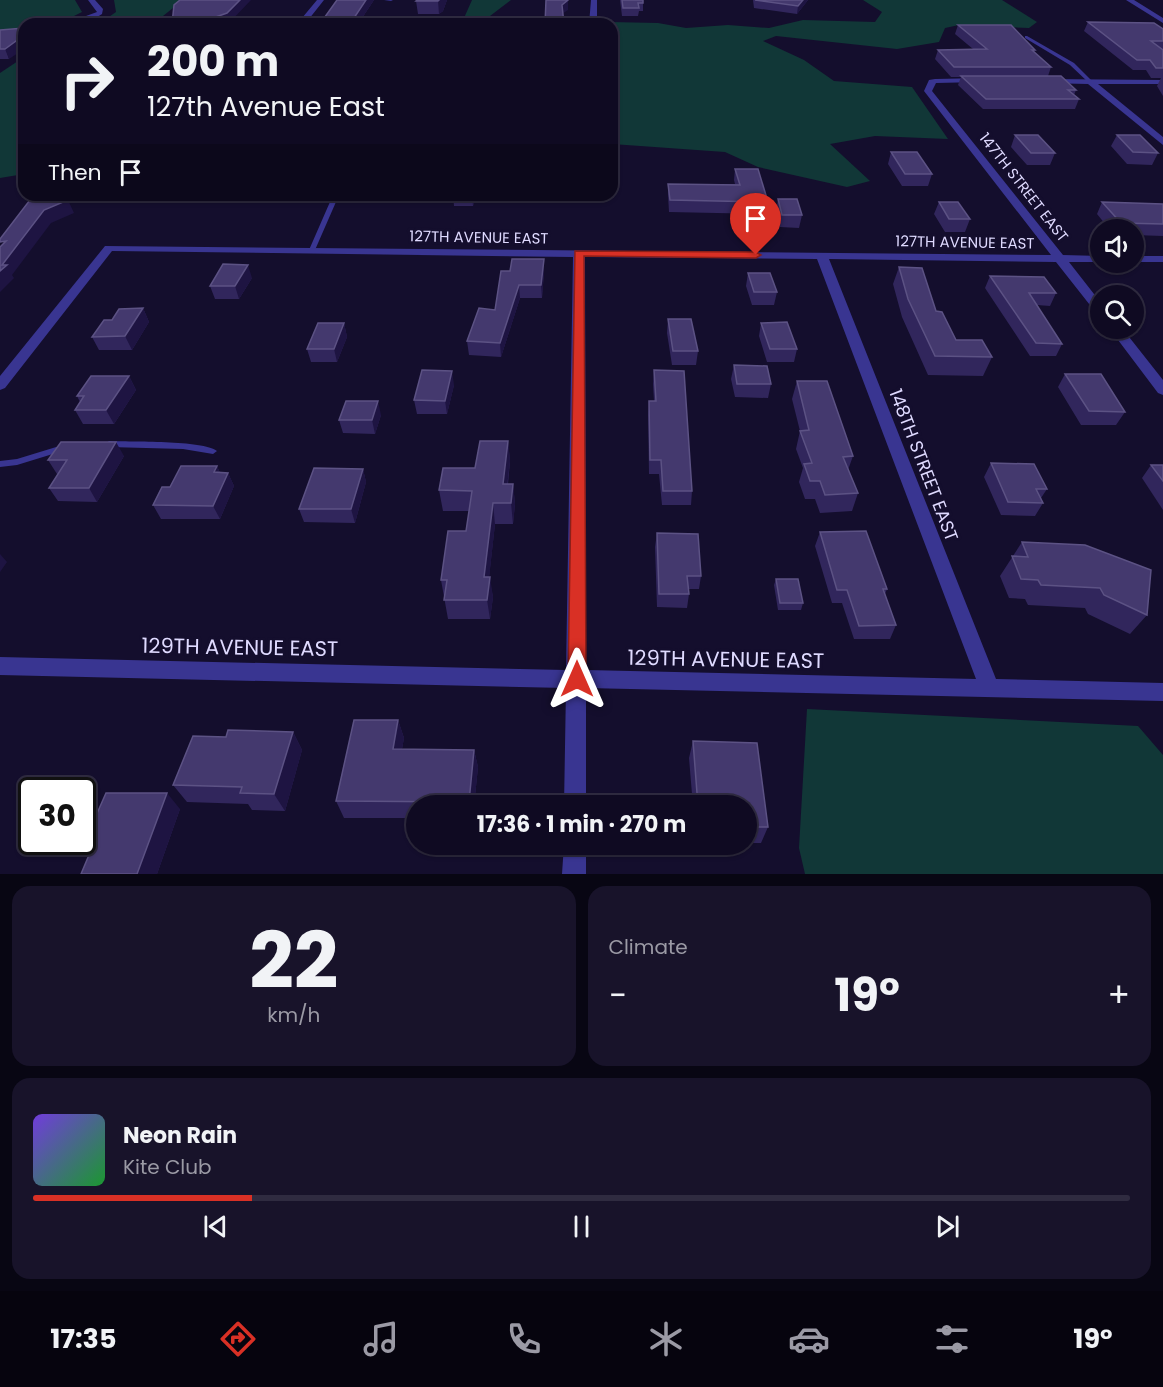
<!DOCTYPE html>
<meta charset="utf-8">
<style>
body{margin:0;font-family:Poppins,sans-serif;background:#18132a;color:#f1f3f6;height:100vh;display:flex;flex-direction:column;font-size:22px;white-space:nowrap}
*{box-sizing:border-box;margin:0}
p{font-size:20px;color:#9b9aa5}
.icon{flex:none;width:33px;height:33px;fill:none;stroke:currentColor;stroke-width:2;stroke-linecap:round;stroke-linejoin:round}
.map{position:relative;height:874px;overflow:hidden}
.side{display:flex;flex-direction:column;gap:12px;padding:12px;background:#080613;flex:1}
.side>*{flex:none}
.top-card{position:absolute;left:18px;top:18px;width:600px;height:183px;border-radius:18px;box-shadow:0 2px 4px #0004,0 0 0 2px #2f2b40;background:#0f0a22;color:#f1f3f6;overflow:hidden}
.tools{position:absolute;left:1090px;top:219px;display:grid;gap:12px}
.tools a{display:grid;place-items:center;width:54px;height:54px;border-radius:50%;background:#0f0a22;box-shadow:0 2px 4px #0004,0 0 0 2px #2f2b40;font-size:30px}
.speed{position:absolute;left:18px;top:777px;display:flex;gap:12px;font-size:30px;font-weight:700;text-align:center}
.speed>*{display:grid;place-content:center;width:78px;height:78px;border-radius:50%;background:#0f0a22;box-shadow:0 2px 4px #0004,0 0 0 2px #2f2b40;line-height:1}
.speed .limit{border:3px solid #111;border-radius:9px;background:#fff;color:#111}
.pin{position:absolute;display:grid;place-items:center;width:51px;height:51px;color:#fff;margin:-62px -26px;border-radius:50% 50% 50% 0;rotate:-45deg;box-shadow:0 0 6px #0007}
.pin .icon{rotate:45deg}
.me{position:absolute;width:66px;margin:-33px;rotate:0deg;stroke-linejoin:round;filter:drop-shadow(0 0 4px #0008)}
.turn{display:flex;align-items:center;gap:21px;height:126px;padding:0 30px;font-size:27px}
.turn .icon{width:78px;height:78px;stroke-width:2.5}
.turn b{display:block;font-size:42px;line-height:51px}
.then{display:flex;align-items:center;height:57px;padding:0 30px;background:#0003;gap:12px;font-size:22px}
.big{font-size:45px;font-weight:700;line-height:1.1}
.side .widget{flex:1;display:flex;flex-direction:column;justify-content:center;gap:9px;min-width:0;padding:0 21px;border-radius:18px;background:#18132a}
.side .dial{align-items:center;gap:0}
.dial b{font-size:78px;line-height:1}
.song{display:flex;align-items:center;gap:18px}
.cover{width:72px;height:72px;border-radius:9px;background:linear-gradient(135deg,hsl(260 70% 55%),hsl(130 70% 35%))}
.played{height:6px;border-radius:3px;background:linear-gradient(90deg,#d93025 20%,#2f2b40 20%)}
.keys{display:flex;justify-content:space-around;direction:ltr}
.heat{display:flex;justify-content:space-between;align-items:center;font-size:33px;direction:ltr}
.side .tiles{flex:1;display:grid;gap:12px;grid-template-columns:1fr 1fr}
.widget:last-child{grid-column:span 2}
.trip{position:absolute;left:406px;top:795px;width:351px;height:60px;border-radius:30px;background:#0f0a22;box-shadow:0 2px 4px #0004,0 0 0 2px #2f2b40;font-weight:700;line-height:60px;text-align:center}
.dock{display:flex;height:96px;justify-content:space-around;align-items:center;background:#06040e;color:#9b9aa5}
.dock .icon{width:42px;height:42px}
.dock .current{color:#d93025}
.dock b{font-size:27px;color:#f1f3f6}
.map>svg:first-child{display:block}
.green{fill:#113737}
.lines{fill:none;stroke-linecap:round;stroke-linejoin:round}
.lane{fill:#393591;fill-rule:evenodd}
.street{fill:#393591;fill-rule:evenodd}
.wall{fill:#31265c}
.shaded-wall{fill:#1e1442}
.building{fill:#44396e;stroke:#5c5284;stroke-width:1.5}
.route{fill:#d93025;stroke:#8d1f18;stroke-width:1.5}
.labels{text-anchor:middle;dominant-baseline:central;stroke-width:6;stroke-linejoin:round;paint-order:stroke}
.far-street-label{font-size:15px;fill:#dfdaff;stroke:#140e2d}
.street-label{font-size:18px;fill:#dfdaff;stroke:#140e2d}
.near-street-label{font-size:21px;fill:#dfdaff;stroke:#140e2d}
</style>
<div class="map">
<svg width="1163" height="874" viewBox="0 0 1163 874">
<rect width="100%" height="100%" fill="#140e2d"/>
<path class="green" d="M0,0H75L82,12L62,22L24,24V28L0,31Z
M114,0H183L153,24H89L103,21L116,12Z
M472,0H511L490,16C512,29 540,15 564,24H396L410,18H464Z
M863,0H1002L1037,22L1029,28L959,25L945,28L939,42L897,49L776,36L763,41L804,60L834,81L912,87L948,139L875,136L830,144L870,181L847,187L758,167L725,152L612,144V24L609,22L658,23L686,28L728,25L769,28L803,20L875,22L882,12Z
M24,57V174L0,178V73Z
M807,709L1138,726L1163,755V874H805L799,848Z"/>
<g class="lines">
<path class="lane" d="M384,0H393L391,1Z
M1025,36H1027L1074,63L1092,81L1088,82L1070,65L1025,38Z
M333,195H339L315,250L314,251H310L309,250Z
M109,441C130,442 203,440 217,451L213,454L183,449L109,447L105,444Z
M66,444L69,445L70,447L69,449L17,465L0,467V461L17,459Z"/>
<path class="street" d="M88,0H95L103,9L102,14L94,19L64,24L97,12Z
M317,0H324L305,24H297Z
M591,0H597V24H589Z
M1126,0H1134L1163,18V23Z
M983,78V82H980L936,83L932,91L1063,255L1101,256V262H1069L1101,303V315L1097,314L1056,262L829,259L996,679L1163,683V701L586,688V806H564L566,688L0,675V657L566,670L573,257L112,251L5,388L0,390V376L105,246L1051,255L924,91L929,80L935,79ZM585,257L817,259L976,679L586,670Z
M1046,79L1163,80V84H1098L1163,137V145L1088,84L1043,83V79Z
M1134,256H1163V262H1134Z
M1109,328H1122L1163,380V395L1158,393Z
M564,844H586V874H562Z"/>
</g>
<path class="wall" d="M337,0H374L358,24H323L322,21Z
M447,0L443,11L439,14H418L416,1Z
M620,0H643V11H639L638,16H622Z
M753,0H808L797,14L754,8Z
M1088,22L1163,29V96L1157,86L1161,78H1151L1146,70H1133L1084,31Z
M958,25L1035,50L1034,52L1051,67L1048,76L1076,90L1074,95L1079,99L1075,109H983L958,85L961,77H951L935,59L938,50L973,49L955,34Z
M0,30L9,59H0Z
M1015,135L1055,153L1050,165H1027L1011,147Z
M1117,135L1158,153L1152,165L1127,164L1111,146Z
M891,152L932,174L928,186H902L888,164Z
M735,169L768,202L766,214L669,212L668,195V184H735L734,180Z
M453,195H476L473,206H454Z
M778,199L802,215L799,228L780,227L776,211Z
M939,202L970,219L965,232H945L934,214Z
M1102,202L1163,204V236L1134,235V230H1110L1097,214Z
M899,267L936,311L956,340L992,357L983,376L928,375L902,317L893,284Z
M501,271L544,272L542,298H520L501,357L469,355L467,341L495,310Z
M748,273L777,292L774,305H752L746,286Z
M990,276L1056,293L1050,306L1037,305L1062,344L1056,356H1030L985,288Z
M252,278L239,299H215L210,286Z
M143,308L149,322L132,350H99L92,337L112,320Z
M668,319L698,351L696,365H672L667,333Z
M344,323L347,337L337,362H311L307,349Z
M761,323L797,349L794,362H767L759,336Z
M734,365L771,384L768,398L735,397L731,379Z
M654,370L692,491L691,505H662L659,474H649L648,415L649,401H654L653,384Z
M1065,374L1125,412L1116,425H1081L1058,387Z
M129,376L136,390L114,424H83L75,410L80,402L77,396Z
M797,381L853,456L848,470L858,493L852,511L820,513L815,499H805L799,482L803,468L796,449L800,431L792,399Z
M454,385L447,414H417L414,400Z
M381,415L375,434L343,433L339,420Z
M508,441L510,461L508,484H513L515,504L513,524H495L489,577L493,597L490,619H448L441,580L466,531L469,511H443L439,490L475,468Z
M124,456L97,502L58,501L49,488L58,474H57L48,460Z
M991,463L1047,489L1041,498L1043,503L1035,516L1001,515L984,477Z
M1151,465H1163V510L1142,478Z
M217,466L220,473H228L234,486L220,519H161L153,505L170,487Z
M363,469L366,482L355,523L304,522L299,509Z
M820,532L887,589L885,594L896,625L890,639H854L842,603H832L815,546Z
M657,533L701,576L699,589H689V594L687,608L657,607L655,547Z
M1022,542L1147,615L1130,634L1088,614L1085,608L1028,605L1025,599L1009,598L1000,576Z
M776,579L803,603L801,610H778L774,585Z
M398,720L404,738L402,749L474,750L478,767L474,806H417V818H344L336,801Z
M293,732L302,750L285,811L252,810L248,804L187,802L173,785L226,737Z
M693,741L768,827L761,843H747V806H693L689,758Z
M180,809L157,874H81L92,849L84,843Z"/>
<path class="shaded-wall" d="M240,0H251L230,22L224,24H196Z
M366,0H374L358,24H353L352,21Z
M439,0H447L443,11L439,14L438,1Z
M568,0V10L562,14V5Z
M803,0H808L797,14L798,6Z
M24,35V49L9,59L5,49Z
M472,195H476L473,206Z
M68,200L74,213L51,223L12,275L14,278L0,292V271L2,265L44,210Z
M544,259V272L542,298L541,285Z
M248,265L252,278L239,299L235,286Z
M519,285L520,298L501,357L500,343Z
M143,308L149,322L132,350L125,336Z
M344,323L347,337L337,362L334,349Z
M452,371L454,385L447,414L445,401Z
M129,376L136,390L114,424L106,410Z
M378,401L381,415L375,434L372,420Z
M508,441L510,461L505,504L503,484Z
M116,442L124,456L97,502L89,488Z
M217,466L223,480L214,472Z
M363,469L366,482L355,523L351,509Z
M228,473L234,486L220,519L213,506Z
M513,484L515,504L513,524L511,503Z
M493,503L495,524L487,597L484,577Z
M0,554L7,562L0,572Z
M490,577L493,597L490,619L487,600Z
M398,720L404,738L399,766L393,749Z
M293,732L302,750L285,811L274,794Z
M474,750L478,767L474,806H470L469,802Z
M167,793L180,809L157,874H137Z"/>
<path class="building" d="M180,0H240L227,13L196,24H172L174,5Z
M337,0H366L352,21H322Z
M417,0H439L438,1H416Z
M546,0H568L562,5L564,24H545Z
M622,0H643V3H638L639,8H623Z
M755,0H803L798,6Z
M1088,22L1154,23L1163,29V41H1151L1163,50V68H1156L1150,60H1137Z
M958,25H1011L1035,50H1032L1051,67H954L938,50L987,49Z
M24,28V35L5,49H0V30Z
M961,76H1061L1076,90H1068L1079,99H986Z
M1015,135H1038L1055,153H1031Z
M1117,135H1140L1158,153L1133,152Z
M891,152H917L932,174H905Z
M735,169H758L768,202L670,200L668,184L740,185Z
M35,195H57L68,200L44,210L2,265H7L0,271V247L6,241L0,242V239L33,196Z
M778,199H797L802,215H782Z
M939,202H958L970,219H949Z
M1102,202L1163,204V224L1121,223Z
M512,259H544L541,285H519L500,343L467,341L479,308L495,310L501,271H510Z
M223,264L248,265L235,286H210Z
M899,267L922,268L936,311L942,312L956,340H982L992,357L935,356L908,299Z
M748,273H770L777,292H754Z
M990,276L1044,277L1056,293H1029L1062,344L1036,343Z
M143,308L125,336L92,337L104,320H112L119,309Z
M668,319H691L698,351H673Z
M787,322L797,349H770L761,323Z
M318,323H344L334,349H307Z
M734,365L767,366L771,384H737Z
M422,370L452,371L445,401L414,400Z
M654,370L684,371L692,491H663L661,460H650L649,401H656Z
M1065,374H1101L1125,412L1089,411Z
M91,376H129L106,410H75L84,396H77Z
M797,381H827L853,456L843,457L858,493L825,495L820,481H810L804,464L812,463L800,431L809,430Z
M346,401H378L372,420H339Z
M480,441H508L503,484H513L511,503H493L484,577H490L487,600H444L447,580H441L448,531H466L472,491L439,490L443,468H475Z
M61,442H116L89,488H49L67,460H48Z
M991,463L1034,464L1047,489H1036L1043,503L1008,502Z
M1151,465H1163V481Z
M181,466H217L214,472L228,473L213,506L153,505L162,487H170Z
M314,468L363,469L351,509H299Z
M866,531L887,589H883L896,625L859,626L847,590H837L820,532Z
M657,533L698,534L701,576H687L689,594H659Z
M1022,542L1085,545L1151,570L1147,615L1104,595L1100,588L1041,585L1038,580L1021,579L1012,556L1028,557Z
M776,579H798L803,603H780Z
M354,720H398L393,749L474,750L469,802L336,801Z
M228,730L293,732L274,794L240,793L242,787L173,785L193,736L226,737Z
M693,741L757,743L768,827H747V806H698Z
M106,793H167L137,874H81L94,843H84Z"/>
<path class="route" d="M575,251L756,252L761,255L756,258L584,256L586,679L583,685L577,687L570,685L568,679Z"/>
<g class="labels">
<g class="far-street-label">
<text transform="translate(1024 187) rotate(52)">147TH STREET EAST</text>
<text transform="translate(479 237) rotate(1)">127TH AVENUE EAST</text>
<text transform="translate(965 242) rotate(1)">127TH AVENUE EAST</text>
</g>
<g class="street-label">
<text transform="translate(924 465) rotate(69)">148TH STREET EAST</text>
</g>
<g class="near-street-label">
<text transform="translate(240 647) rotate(1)">129TH AVENUE EAST</text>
<text transform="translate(726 659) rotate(1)">129TH AVENUE EAST</text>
</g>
</g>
</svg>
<div class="tools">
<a><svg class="icon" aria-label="sound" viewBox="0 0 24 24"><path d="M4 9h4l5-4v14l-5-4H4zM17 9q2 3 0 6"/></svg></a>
<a><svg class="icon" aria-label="search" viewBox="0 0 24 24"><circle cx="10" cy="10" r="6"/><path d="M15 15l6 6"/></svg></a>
</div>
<div class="speed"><div class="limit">30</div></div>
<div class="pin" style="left:756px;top:255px;background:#d93025"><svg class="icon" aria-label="arrive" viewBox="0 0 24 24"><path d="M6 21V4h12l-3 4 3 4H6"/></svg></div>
<svg class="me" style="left:577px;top:679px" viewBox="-20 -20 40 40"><path d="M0-17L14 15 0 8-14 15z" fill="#d93025" stroke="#fff" stroke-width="4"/></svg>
<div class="trip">17:36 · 1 min · 270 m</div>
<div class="top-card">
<div class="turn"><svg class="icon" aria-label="right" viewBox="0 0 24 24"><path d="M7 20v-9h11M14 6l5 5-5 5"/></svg><div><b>200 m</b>127th Avenue East</div></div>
<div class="then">Then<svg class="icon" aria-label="arrive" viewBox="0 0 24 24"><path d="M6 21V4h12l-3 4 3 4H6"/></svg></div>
</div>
</div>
<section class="side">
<div class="tiles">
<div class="widget dial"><b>22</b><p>km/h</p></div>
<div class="widget"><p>Climate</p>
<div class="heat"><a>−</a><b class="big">19°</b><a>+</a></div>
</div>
<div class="widget">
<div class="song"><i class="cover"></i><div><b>Neon Rain</b><p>Kite Club</p></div></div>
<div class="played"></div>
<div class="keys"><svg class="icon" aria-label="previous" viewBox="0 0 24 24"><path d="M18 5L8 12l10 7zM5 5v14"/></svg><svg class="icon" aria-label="pause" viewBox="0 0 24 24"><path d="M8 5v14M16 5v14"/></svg><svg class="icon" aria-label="next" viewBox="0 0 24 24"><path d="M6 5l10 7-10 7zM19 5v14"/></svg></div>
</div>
</div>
</section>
<nav class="dock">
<b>17:35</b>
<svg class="icon current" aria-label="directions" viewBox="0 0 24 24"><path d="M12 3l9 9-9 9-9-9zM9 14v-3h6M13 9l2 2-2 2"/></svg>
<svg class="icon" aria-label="music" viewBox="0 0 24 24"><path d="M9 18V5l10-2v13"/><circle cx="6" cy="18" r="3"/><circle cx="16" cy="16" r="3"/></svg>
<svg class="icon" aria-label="phone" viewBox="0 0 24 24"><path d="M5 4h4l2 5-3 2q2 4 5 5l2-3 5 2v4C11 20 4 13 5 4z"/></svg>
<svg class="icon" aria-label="climate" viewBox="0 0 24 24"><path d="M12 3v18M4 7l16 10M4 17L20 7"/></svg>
<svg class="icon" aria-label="car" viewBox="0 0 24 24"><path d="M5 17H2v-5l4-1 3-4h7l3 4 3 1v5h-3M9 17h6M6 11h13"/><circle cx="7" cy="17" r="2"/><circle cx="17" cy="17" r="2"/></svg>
<svg class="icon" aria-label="filters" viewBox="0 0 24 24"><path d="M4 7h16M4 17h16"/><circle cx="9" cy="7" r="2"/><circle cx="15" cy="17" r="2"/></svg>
<b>19°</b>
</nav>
